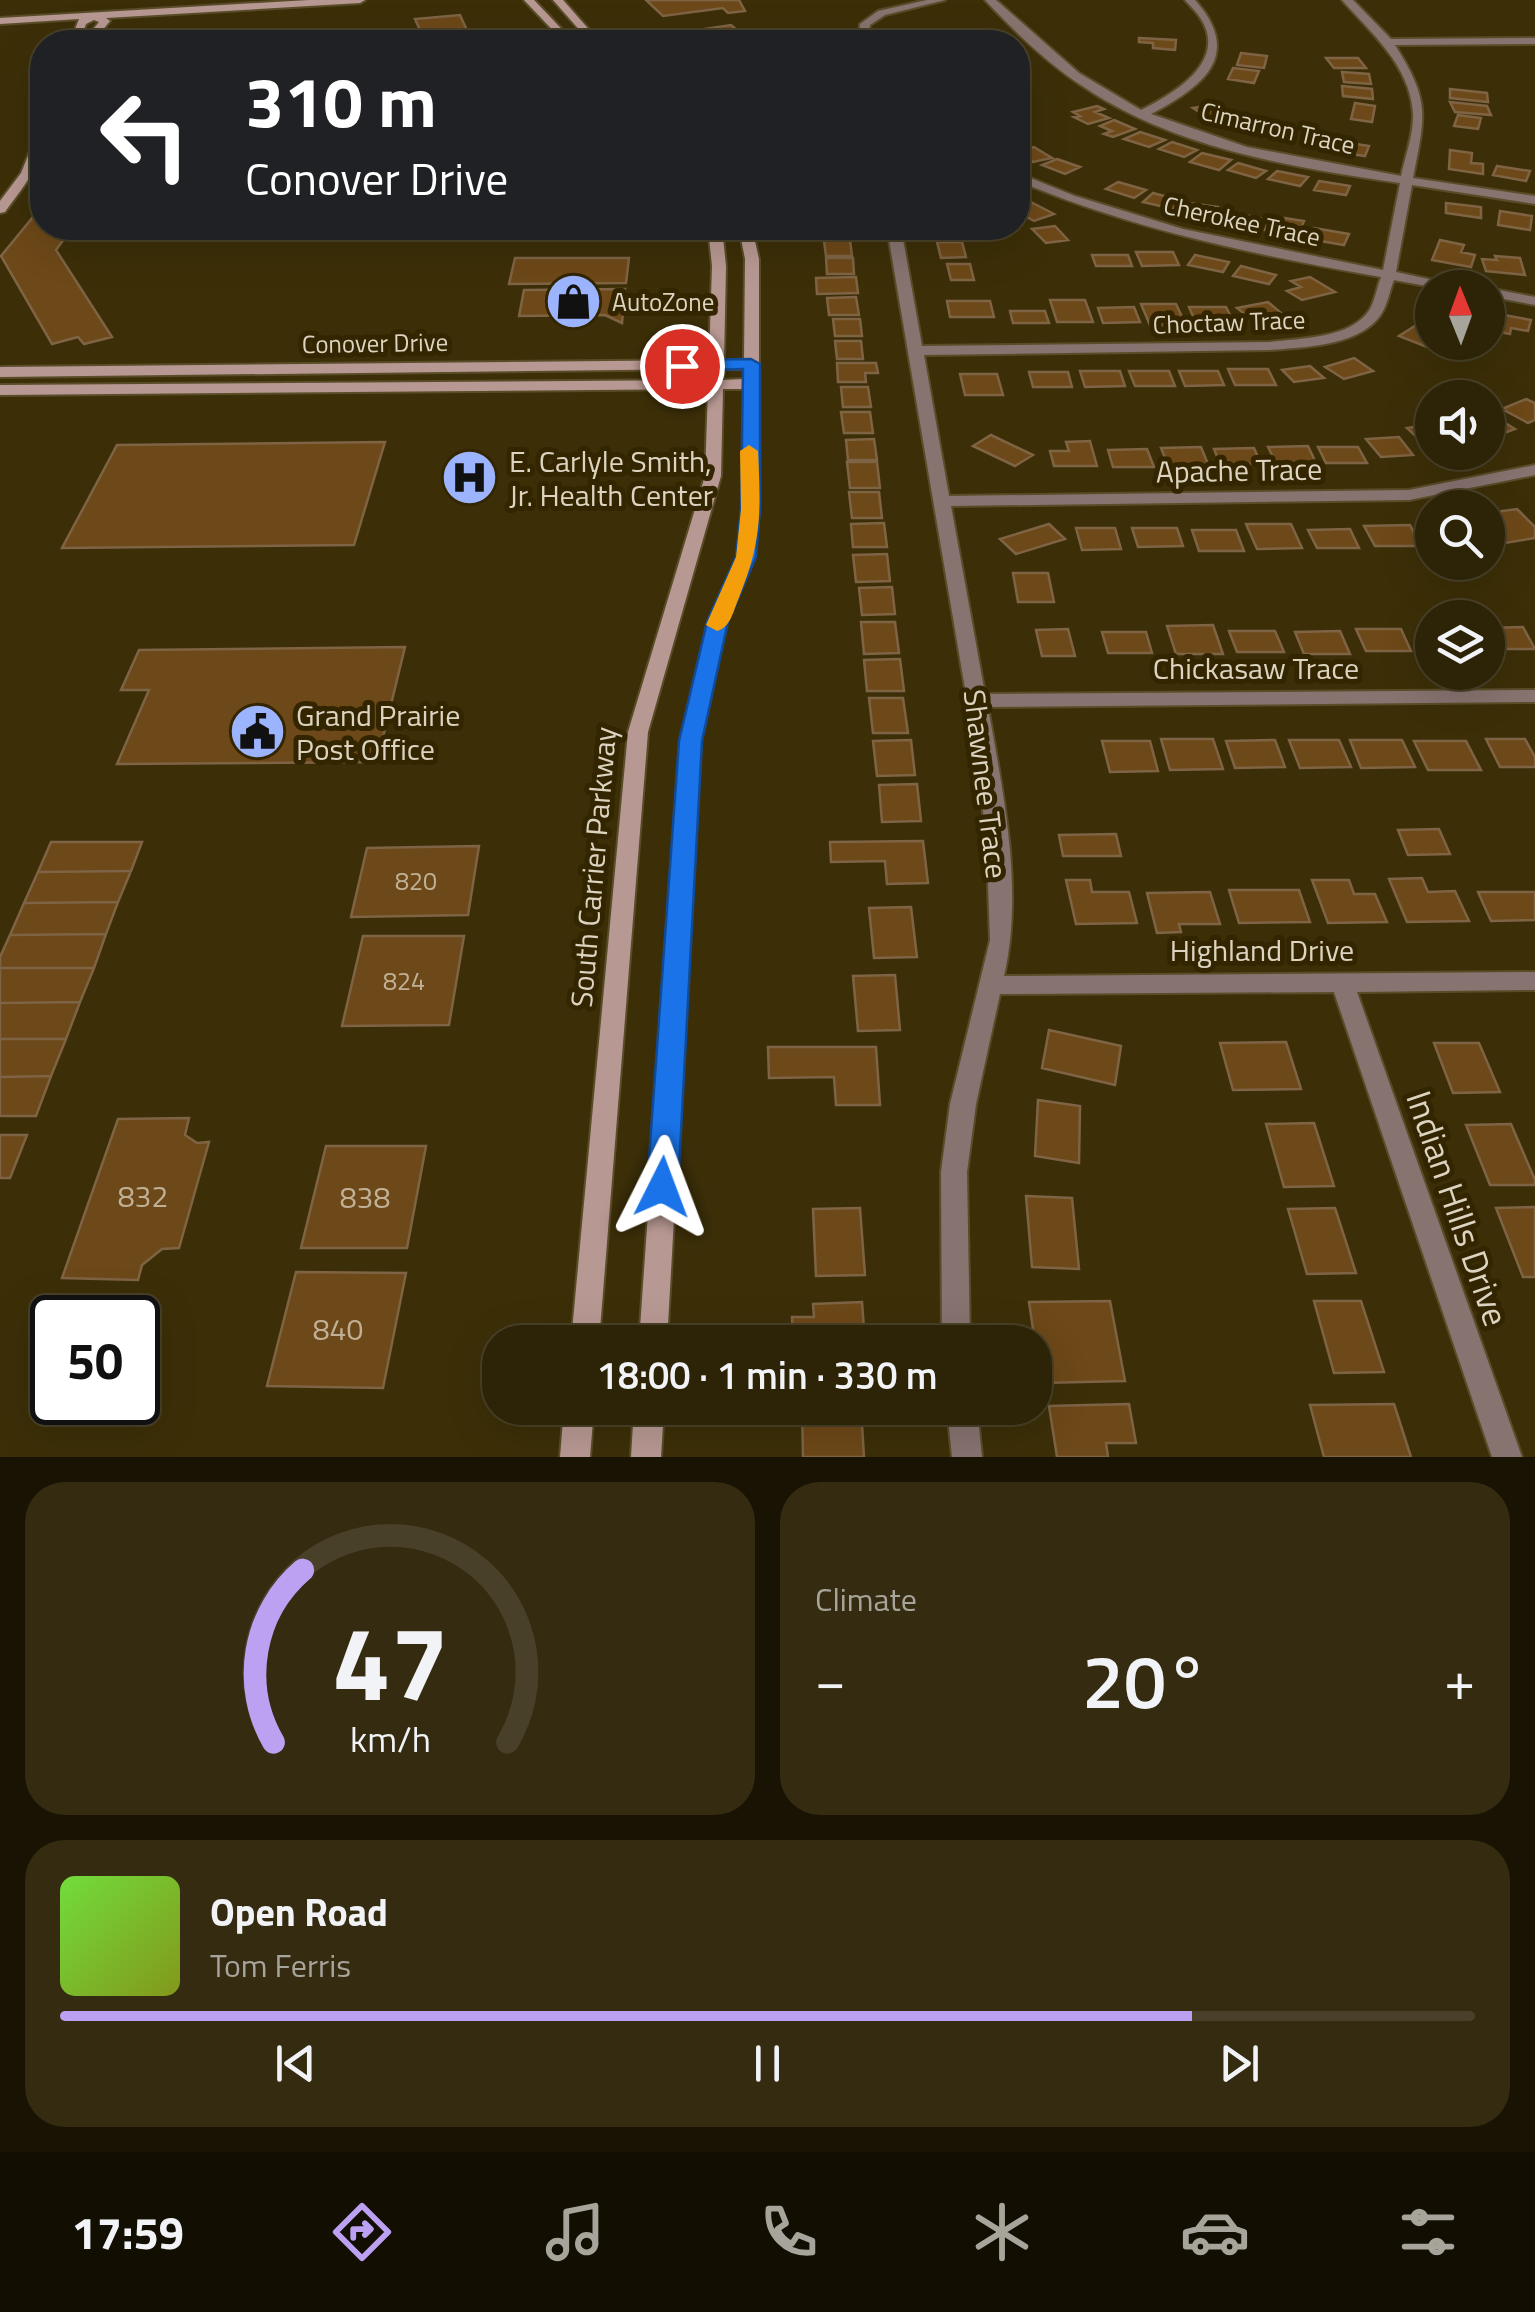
<!DOCTYPE html>
<meta charset="utf-8">
<style>
body{margin:0;font-family:"Titillium Web",sans-serif;background:#352b10;color:#f1f3f6;height:100vh;display:flex;flex-direction:column;font-size:38px;white-space:nowrap}
*{box-sizing:border-box;margin:0}
p{font-size:32px;color:#a7a49b}
.icon{flex:none;width:55px;height:55px;fill:none;stroke:currentColor;stroke-width:2;stroke-linecap:round;stroke-linejoin:round}
.map{position:relative;height:1457px;overflow:hidden}
.details{display:flex;flex-direction:column;gap:25px;padding:25px;background:#191303;flex:1}
.details>*{flex:none}
.hud{position:absolute;left:30px;top:30px;width:1000px;height:210px;border-radius:40px;box-shadow:0 10px 40px #0002,0 0 0 2px #484028;background:#202124;color:#fff;overflow:hidden}
.needle{width:65px;rotate:359deg}
.tools{position:absolute;left:1415px;top:270px;display:grid;gap:20px}
.tools a{display:grid;place-items:center;width:90px;height:90px;border-radius:50%;background:#2d2306;box-shadow:0 10px 40px #0002,0 0 0 2px #484028;font-size:50px}
.speed{position:absolute;left:30px;top:1295px;display:flex;gap:20px;font-size:50px;font-weight:700;text-align:center}
.speed>*{display:grid;place-content:center;width:130px;height:130px;border-radius:50%;background:#2d2306;box-shadow:0 10px 40px #0002,0 0 0 2px #484028;line-height:1}
.speed .limit{border:5px solid #111;border-radius:15px;background:#fff;color:#111}
.pin{position:absolute;display:grid;place-items:center;width:85px;height:85px;color:#fff;margin:-42px;border:5px solid #fff;border-radius:50%;box-shadow:0 2px 10px #0007}
.me{position:absolute;width:110px;margin:-55px;rotate:3deg;stroke-linejoin:round;filter:drop-shadow(0 0 8px #0008)}
.turn{display:flex;align-items:center;gap:35px;height:210px;padding:0 50px;font-size:45px}
.turn .icon{width:130px;height:130px;stroke-width:2.5}
.turn b{display:block;font-size:70px;line-height:85px}
.big{font-size:75px;font-weight:600;line-height:1.1}
.details .card{flex:1;display:flex;flex-direction:column;justify-content:center;gap:15px;min-width:0;padding:0 35px;border-radius:40px;background:#352b10}
.details .dial{align-items:center;gap:0}
.dial svg{height:260px;overflow:visible;fill:none;stroke:#484028;stroke-width:7;stroke-linecap:round;text-anchor:middle}
.dial text{fill:#f1f3f6;stroke:none}
.song{display:flex;align-items:center;gap:30px}
.cover{width:120px;height:120px;border-radius:15px;background:linear-gradient(135deg,hsl(100 70% 55%),hsl(70 70% 35%))}
.played{height:10px;border-radius:5px;background:linear-gradient(90deg,#bca0f2 80%,#484028 80%)}
.keys{display:flex;justify-content:space-around;direction:ltr}
.heat{display:flex;justify-content:space-between;align-items:center;font-size:55px;direction:ltr}
.details .tiles{flex:1;display:grid;gap:25px;grid-template-columns:1fr 1fr}
.card:last-child{grid-column:span 2}
.trip{position:absolute;left:482px;top:1325px;width:570px;height:100px;border-radius:40px;background:#2d2306;box-shadow:0 10px 40px #0002,0 0 0 2px #484028;font-weight:600;line-height:100px;text-align:center}
.tabs{display:flex;height:160px;justify-content:space-around;align-items:center;background:#120e02;color:#a7a49b}
.tabs .icon{width:70px;height:70px}
.tabs .selected{color:#bca0f2}
.tabs b{font-size:45px;color:#f1f3f6}
.map>svg:first-child{display:block}
.building{fill:#6d4818;stroke:#7e6344;stroke-width:2.5}
.lines{fill:none;stroke-linecap:round;stroke-linejoin:round}
.street-casing{stroke:#594d29;stroke-width:4}
.secondary-casing{stroke:#594d29;stroke-width:4}
.street{fill:#877370;fill-rule:evenodd}
.secondary{fill:#b89892;fill-rule:evenodd}
.route{fill:#1a73e8;stroke:#114b97;stroke-width:2.5}
.slow{fill:#f59e0b}
.labels{text-anchor:middle;dominant-baseline:central;stroke-width:10;stroke-linejoin:round;paint-order:stroke}
.far-street-label{font-size:25px;fill:#dcd4c0;stroke:#322500}
.far-poi-label{font-size:25px;fill:#dcd4c0;stroke:#322500;text-anchor:start}
.number-label{font-size:25px;fill:#c0b196}
.poi-label{font-size:30px;fill:#dcd4c0;stroke:#322500;text-anchor:start}
.street-label{font-size:30px;fill:#dcd4c0;stroke:#322500}
.near-number-label{font-size:30px;fill:#c0b196}
.near-street-label{font-size:35px;fill:#dcd4c0;stroke:#322500}
</style>
<div class="map">
<svg width="1535" height="1457" viewBox="0 0 1535 1457">
<rect width="100%" height="100%" fill="#3c2f08"/>
<path class="building" d="M646,0H739L745,11L728,13L723,8L663,16Z
M460,15L470,37L425,41L415,19Z
M731,25L746,38L672,42L664,35Z
M1139,38L1176,40L1175,50L1153,48V43L1139,42Z
M1241,53L1267,56L1264,68L1237,65Z
M1326,58H1358L1366,68H1334Z
M1233,68L1259,71L1254,83L1228,79Z
M1342,72L1369,74L1371,84L1344,82Z
M1342,86L1372,89L1373,99L1343,96Z
M1450,89L1487,93L1488,102L1450,98Z
M1450,102L1487,106L1491,115L1455,112Z
M1355,103L1375,106L1372,122L1351,119Z
M1211,105L1233,119L1214,122L1193,108Z
M1097,106L1104,109L1095,112L1109,118L1088,124L1074,117L1080,116L1073,112Z
M1458,115L1481,118L1478,129L1454,126Z
M1114,120L1135,129L1113,137L1104,134L1112,131L1100,126Z
M1252,122L1278,126L1272,135L1246,131Z
M1140,132L1165,140L1149,147L1124,139Z
M1336,141L1369,146L1365,156L1331,151Z
M1172,142L1197,150L1184,157L1159,149Z
M1034,147L1052,158L1033,162L1018,152Z
M1450,150L1472,153L1471,163L1483,164V174L1449,169Z
M1202,153L1231,160L1219,170L1190,162Z
M1057,159L1080,167L1065,174L1042,165Z
M1238,163L1266,171L1256,178L1228,170Z
M1497,166L1530,171L1526,181L1493,175Z
M1277,171L1308,177L1300,186L1268,179Z
M1319,181L1350,186L1346,195L1314,190Z
M1118,182L1146,190L1134,198L1106,189Z
M1153,193L1183,201L1173,209L1143,202Z
M1025,199L1054,214L1034,221L1018,212V202Z
M1189,203L1218,207L1214,217L1185,213Z
M1446,203L1481,207V218L1446,213Z
M42,206V228H72L56,250L112,337L84,344L78,337L52,344L1,256Z
M1500,211L1532,216L1530,230L1498,225Z
M1229,212L1260,218L1253,228L1233,223L1228,229L1218,227Z
M1271,216L1304,221L1298,235L1265,230Z
M1055,226L1068,240L1046,243L1032,229Z
M820,228H847L848,237L821,238Z
M1314,228L1349,234L1344,245L1309,239Z
M850,240L852,256H826L824,241Z
M1440,240L1464,245L1461,252L1475,255L1471,267L1432,260Z
M937,242H962L966,257L941,258Z
M1136,252H1173L1179,265L1142,266Z
M1092,255H1128L1132,266H1096Z
M1195,255L1229,262L1223,272L1188,265Z
M1495,256L1520,258L1525,275L1486,271L1482,259L1497,260Z
M515,258H629L626,283L509,284Z
M826,258H853L854,274H827Z
M947,264H970L974,280H951Z
M1241,266L1276,275L1269,284L1233,276Z
M856,277L858,293L817,294L816,278Z
M1310,277L1335,292L1302,300L1287,291L1301,287L1291,281Z
M625,289L622,323L605,315L519,316L524,290Z
M856,297L859,315H829L827,298Z
M1050,300H1085L1093,322H1057Z
M947,301H990L994,317H950Z
M1268,302L1281,313L1251,319L1237,308Z
M1141,304H1176L1184,321H1163L1166,330H1152Z
M1134,307L1140,322L1103,323L1098,308Z
M1189,307H1226L1233,321H1195Z
M1010,311H1045L1049,323H1013Z
M1493,313L1531,320L1528,331L1511,328L1510,334L1489,330Z
M833,319H860L862,336H835Z
M1418,324L1432,330V342H1455L1440,352L1399,336Z
M835,341H861L863,359H837Z
M1354,358L1373,371L1344,379L1325,367Z
M837,363H876L878,373H865L866,382H838Z
M1310,366L1324,378L1294,382L1282,370Z
M1228,369H1268L1276,385H1235Z
M1080,371H1120L1125,386L1085,387Z
M1129,371H1169L1175,386H1135Z
M1179,371H1218L1224,385L1185,386Z
M1029,372H1068L1072,387H1033Z
M960,374H997L1003,395H965Z
M841,387H868L871,407H843Z
M1526,399L1535,403V420L1528,423L1502,409Z
M841,412H870L873,433H844Z
M1490,414L1515,429L1488,439Z
M1432,424V451L1407,428Z
M991,435L1033,455L1015,466L973,446Z
M1399,437L1413,455L1381,457L1366,439Z
M874,439L877,460H848L846,440Z
M1090,441L1097,466H1054L1050,451H1069L1066,442Z
M385,442L354,545L62,548L117,445Z
M1308,446L1316,463H1276L1268,447Z
M1201,447L1208,464L1168,465L1161,448Z
M1318,447H1358L1367,463H1326Z
M1254,448L1261,464H1220L1214,449Z
M1147,449L1154,467H1113L1108,450Z
M847,462H877L880,488H850Z
M849,492H879L882,518H852Z
M1517,509L1535,527V538L1505,543L1488,525V513Z
M884,523L887,547H853L851,524Z
M1049,524L1065,539L1016,554L1000,539Z
M1246,524H1291L1302,548L1257,549Z
M1410,525L1421,546H1375L1364,526Z
M1076,528H1115L1121,549L1082,550Z
M1132,528H1177L1183,546L1138,547Z
M1350,529L1359,548H1317L1308,530Z
M1192,530H1236L1244,551H1199Z
M887,554L890,581L856,582L853,555Z
M1013,573H1048L1054,602H1018Z
M892,587L895,614L862,615L859,588Z
M861,622H895L899,653L864,654Z
M1213,625L1223,654H1176L1167,626Z
M1523,627L1535,649H1488V628Z
M1068,629L1075,656H1042L1036,630Z
M1356,629H1401L1411,651H1366Z
M1229,631H1275L1284,652H1237Z
M1340,631L1350,654H1304L1295,632Z
M1102,632H1146L1152,653H1108Z
M405,647L377,762L117,764L149,690H121L139,650Z
M900,659L904,691H867L864,660Z
M869,698H903L908,733H873Z
M1161,739H1213L1223,769L1170,770Z
M1486,739H1525L1535,757V767H1500Z
M911,740L915,775L877,776L873,741Z
M1275,740L1285,767L1235,768L1226,741Z
M1289,740H1339L1351,767L1300,768Z
M1350,740H1402L1415,767L1361,768Z
M1102,741H1150L1158,771L1110,772Z
M1414,741H1466L1481,770H1428Z
M917,784L921,821L882,822L879,785Z
M1439,829L1450,854L1408,855L1398,830Z
M1116,834L1121,856H1063L1059,835Z
M923,841L928,883L887,884L885,861L831,862L830,842Z
M51,842H142L131,871L38,872Z
M479,846L468,915L351,917L367,848Z
M131,871L118,902L24,903L38,872Z
M1422,878L1428,892L1455,891L1469,921L1407,922L1389,879Z
M1066,880H1090L1092,892H1129L1137,923L1076,924Z
M1312,880H1349L1354,894H1375L1387,922L1328,923Z
M1229,890H1299L1310,922L1239,923Z
M1210,892L1220,924H1179L1181,932L1157,933L1147,893Z
M1478,892H1535V920L1491,921Z
M118,902L106,934L10,935L24,903Z
M911,907L917,957L874,958L869,908Z
M106,934L94,968H0V957L10,935Z
M363,936H464L449,1025L342,1026Z
M0,968H94L80,1002L0,1003Z
M895,975L900,1030L858,1031L853,976Z
M80,1002L66,1039H0V1003Z
M1049,1030L1121,1046L1115,1085L1042,1068Z
M0,1039H66L51,1076L0,1077Z
M1286,1042L1301,1089L1233,1090L1220,1043Z
M1434,1043H1479L1500,1092L1453,1093Z
M768,1047H876L880,1105H836L834,1077L769,1078Z
M51,1076L36,1116H0V1077Z
M1038,1100L1080,1106L1079,1163L1035,1156Z
M189,1118L185,1135L197,1143L209,1142L179,1248L162,1249L142,1265L138,1280L62,1278L118,1119Z
M1314,1123L1334,1186L1284,1187L1266,1124Z
M1511,1124L1535,1180V1185H1490L1466,1125Z
M0,1135H27L10,1178H0Z
M326,1146H426L407,1248H301Z
M1026,1196L1072,1198L1079,1269L1032,1267Z
M1535,1207V1277H1523L1496,1208Z
M860,1208L865,1275L816,1276L813,1209Z
M1335,1208L1356,1273L1307,1274L1288,1209Z
M296,1272L406,1273L383,1388L267,1386Z
M1110,1301L1125,1381L1041,1383L1029,1302Z
M1314,1301H1361L1384,1372L1334,1373Z
M862,1302L865,1342H793L792,1317H814L813,1304Z
M1129,1404L1136,1443H1106L1108,1457H1057L1049,1406Z
M1394,1404L1411,1457H1324L1310,1405Z
M802,1408H861L864,1457H803Z"/>
<g class="lines">
<defs>
<path id="street" d="M927,0H945L885,15L870,25L868,42H858L860,24L878,11Z
M985,0H996L1079,73L1141,110C1173,94 1228,62 1201,19C1197,12 1190,6 1185,0H1195C1244,55 1203,87 1151,114L1247,147L1401,176C1405,157 1414,133 1413,113C1410,65 1371,33 1342,0H1353L1391,39L1535,38V44L1395,45C1431,102 1425,115 1413,178L1535,196V204L1412,185L1396,272L1470,288H1437L1394,280C1390,290 1388,302 1383,311C1364,346 1305,347 1270,350L924,355L949,496L1409,490L1535,465V475L1409,500L951,506L985,694L1535,690V702L988,707C1003,793 1024,890 1004,976L1535,972V990L1357,992L1522,1457H1492L1334,992L1000,994L976,1104L967,1172L970,1342H942L941,1172L950,1104L990,940L987,856L980,777L887,228H901L922,346L1270,342C1300,338 1352,339 1370,309C1375,300 1377,287 1381,277C1256,255 1135,230 1018,181V173L1075,196L1183,229L1383,270L1400,183C1292,167 1176,149 1084,87C1048,64 1014,31 985,0Z
M1488,288L1535,297V305L1488,296Z
M947,1408H977L982,1457H952Z"/>
<path id="secondary" d="M309,0H365L360,3L106,18L110,21L93,42H83L99,22L94,20L86,24L80,42H70L79,19L0,24V18Z
M524,0H534L574,42H564Z
M553,0H563L600,42H590Z
M42,132C44,165 23,187 5,212L0,213V201L21,173L36,136Z
M708,228H722L726,266L724,360H744L745,259L739,228H752L759,259V509L755,557L726,622L701,741L667,1342H639L681,741L708,622L737,557L743,509L744,389H723L721,476L648,732L599,1342H571L628,732L705,476L708,389L0,395V385L708,380L709,369L0,377V367L709,360L712,266ZM724,369H744V379L723,380Z
M564,1408H594L590,1457H560Z
M634,1408H664L661,1457H631Z"/>
</defs>
<use href="#street" class="street-casing"/>
<use href="#secondary" class="secondary-casing"/>
<use href="#street" class="street"/>
<use href="#secondary" class="secondary"/>
</g>
<path class="route" d="M751,359L760,364V509L756,557L728,622L702,741L678,1187L673,1196L662,1200L652,1196L647,1187L679,741L707,622L736,557L741,509L743,369L682,371L674,366L682,360Z"/>
<path class="slow" d="M749,445L758,451C761,513 762,542 738,600C733,612 730,628 717,631L706,625L736,557L741,509L740,451Z"/>
<defs>
<symbol id="shop-disc" viewBox="-11 -11 22 22"><circle r="9.5" fill="#9cb4fd" stroke="#322500"/><path d="M-5-2.5h2.3a2.7 3.5 0 0 1 5.4 0H5L5.5 6h-11ZM-1.5-2.5h3a1.5 2.3 0 0 0-3 0Z" fill="#111"/></symbol>
<symbol id="hospital-disc" viewBox="-11 -11 22 22"><circle r="9.5" fill="#9cb4fd" stroke="#322500"/><path d="M-5-5h3v3.5h4V-5h3V5h-3V1.5h-4V5h-3Z" fill="#111"/></symbol>
<symbol id="civic-disc" viewBox="-11 -11 22 22"><circle r="9.5" fill="#9cb4fd" stroke="#322500"/><path d="M-.6-6.5H3V-4.5H.6V-3L4-1V1h2V6H-6V1h2V-1L-.6-3ZM-1.2 2.5V6h2.4V2.5Z" fill="#111"/></symbol>
</defs>
<g fill-rule="evenodd">
<use href="#shop-disc" x="542" y="270" width="63" height="63"/>
<use href="#hospital-disc" x="438" y="446" width="63" height="63"/>
<use href="#civic-disc" x="226" y="700" width="63" height="63"/>
</g>
<g class="labels">
<g class="far-street-label">
<text transform="translate(1278 128) rotate(13)">Cimarron Trace</text>
<text transform="translate(1242 221) rotate(12)">Cherokee Trace</text>
<text transform="translate(1229 322) rotate(-2)">Choctaw Trace</text>
<text transform="translate(375 343) rotate(-1)">Conover Drive</text>
</g>
<g class="far-poi-label">
<text x="612" y="302">AutoZone</text>
</g>
<g class="number-label">
<text x="416" y="881">820</text>
<text x="404" y="981">824</text>
</g>
<g class="poi-label">
<text x="509" y="461">E. Carlyle Smith,<tspan x="509" dy="34">Jr. Health Center</tspan></text>
<text x="296" y="715">Grand Prairie<tspan x="296" dy="34">Post Office</tspan></text>
</g>
<g class="street-label">
<text transform="translate(1239 470) rotate(-1)">Apache Trace</text>
<text x="1256" y="668">Chickasaw Trace</text>
<text transform="translate(986 784) rotate(83)">Shawnee Trace</text>
<text transform="translate(593 867) rotate(-85)">South Carrier Parkway</text>
<text x="1262" y="950">Highland Drive</text>
</g>
<g class="near-number-label">
<text x="143" y="1196">832</text>
<text x="365" y="1197">838</text>
<text x="338" y="1329">840</text>
</g>
<g class="near-street-label">
<text transform="translate(1458 1208) rotate(71)">Indian Hills Drive</text>
</g>
</g>
</svg>
<div class="tools">
<a><svg class="needle" viewBox="-14 -14 28 28"><path d="M0-13l5 13h-10z" fill="#e53935"/><path d="M0 13l5-13h-10z" fill="#a7a49b"/></svg></a>
<a><svg class="icon" aria-label="sound" viewBox="0 0 24 24"><path d="M4 9h4l5-4v14l-5-4H4zM17 9q2 3 0 6"/></svg></a>
<a><svg class="icon" aria-label="search" viewBox="0 0 24 24"><circle cx="10" cy="10" r="6"/><path d="M15 15l6 6"/></svg></a>
<a><svg class="icon" aria-label="layers" viewBox="0 0 24 24"><path d="M12 4l9 5-9 5-9-5zM3 14l9 5 9-5"/></svg></a>
</div>
<div class="speed"><div class="limit">50</div></div>
<div class="pin" style="left:682px;top:366px;background:#d93025"><svg class="icon" aria-label="arrive" viewBox="0 0 24 24"><path d="M6 21V4h12l-3 4 3 4H6"/></svg></div>
<svg class="me" style="left:662px;top:1187px" viewBox="-20 -20 40 40"><path d="M0-17L14 15 0 8-14 15z" fill="#1a73e8" stroke="#fff" stroke-width="4"/></svg>
<div class="trip">18:00 · 1 min · 330 m</div>
<div class="hud">
<div class="turn"><svg class="icon" aria-label="left" viewBox="0 0 24 24"><path d="M17 20v-9H6M10 6l-5 5 5 5"/></svg><div><b>310 m</b>Conover Drive</div></div>
</div>
</div>
<section class="details">
<div class="tiles">
<div class="card dial"><svg viewBox="0 0 100 80">
<path d="M14 69A42 42 0 1 1 86 69"/>
<path d="M14 69A42 42 0 0 1 23 16" stroke="#bca0f2"/>
<text x="50" y="56" font-size="32" font-weight="700">47</text>
<text x="50" y="72" font-size="11">km/h</text>
</svg></div>
<div class="card"><p>Climate</p>
<div class="heat"><a>−</a><b class="big">20°</b><a>+</a></div>
</div>
<div class="card">
<div class="song"><i class="cover"></i><div><b>Open Road</b><p>Tom Ferris</p></div></div>
<div class="played"></div>
<div class="keys"><svg class="icon" aria-label="previous" viewBox="0 0 24 24"><path d="M18 5L8 12l10 7zM5 5v14"/></svg><svg class="icon" aria-label="pause" viewBox="0 0 24 24"><path d="M8 5v14M16 5v14"/></svg><svg class="icon" aria-label="next" viewBox="0 0 24 24"><path d="M6 5l10 7-10 7zM19 5v14"/></svg></div>
</div>
</div>
</section>
<nav class="tabs">
<b>17:59</b>
<svg class="icon selected" aria-label="directions" viewBox="0 0 24 24"><path d="M12 3l9 9-9 9-9-9zM9 14v-3h6M13 9l2 2-2 2"/></svg>
<svg class="icon" aria-label="music" viewBox="0 0 24 24"><path d="M9 18V5l10-2v13"/><circle cx="6" cy="18" r="3"/><circle cx="16" cy="16" r="3"/></svg>
<svg class="icon" aria-label="phone" viewBox="0 0 24 24"><path d="M5 4h4l2 5-3 2q2 4 5 5l2-3 5 2v4C11 20 4 13 5 4z"/></svg>
<svg class="icon" aria-label="climate" viewBox="0 0 24 24"><path d="M12 3v18M4 7l16 10M4 17L20 7"/></svg>
<svg class="icon" aria-label="car" viewBox="0 0 24 24"><path d="M5 17H2v-5l4-1 3-4h7l3 4 3 1v5h-3M9 17h6M6 11h13"/><circle cx="7" cy="17" r="2"/><circle cx="17" cy="17" r="2"/></svg>
<svg class="icon" aria-label="filters" viewBox="0 0 24 24"><path d="M4 7h16M4 17h16"/><circle cx="9" cy="7" r="2"/><circle cx="15" cy="17" r="2"/></svg>
</nav>
